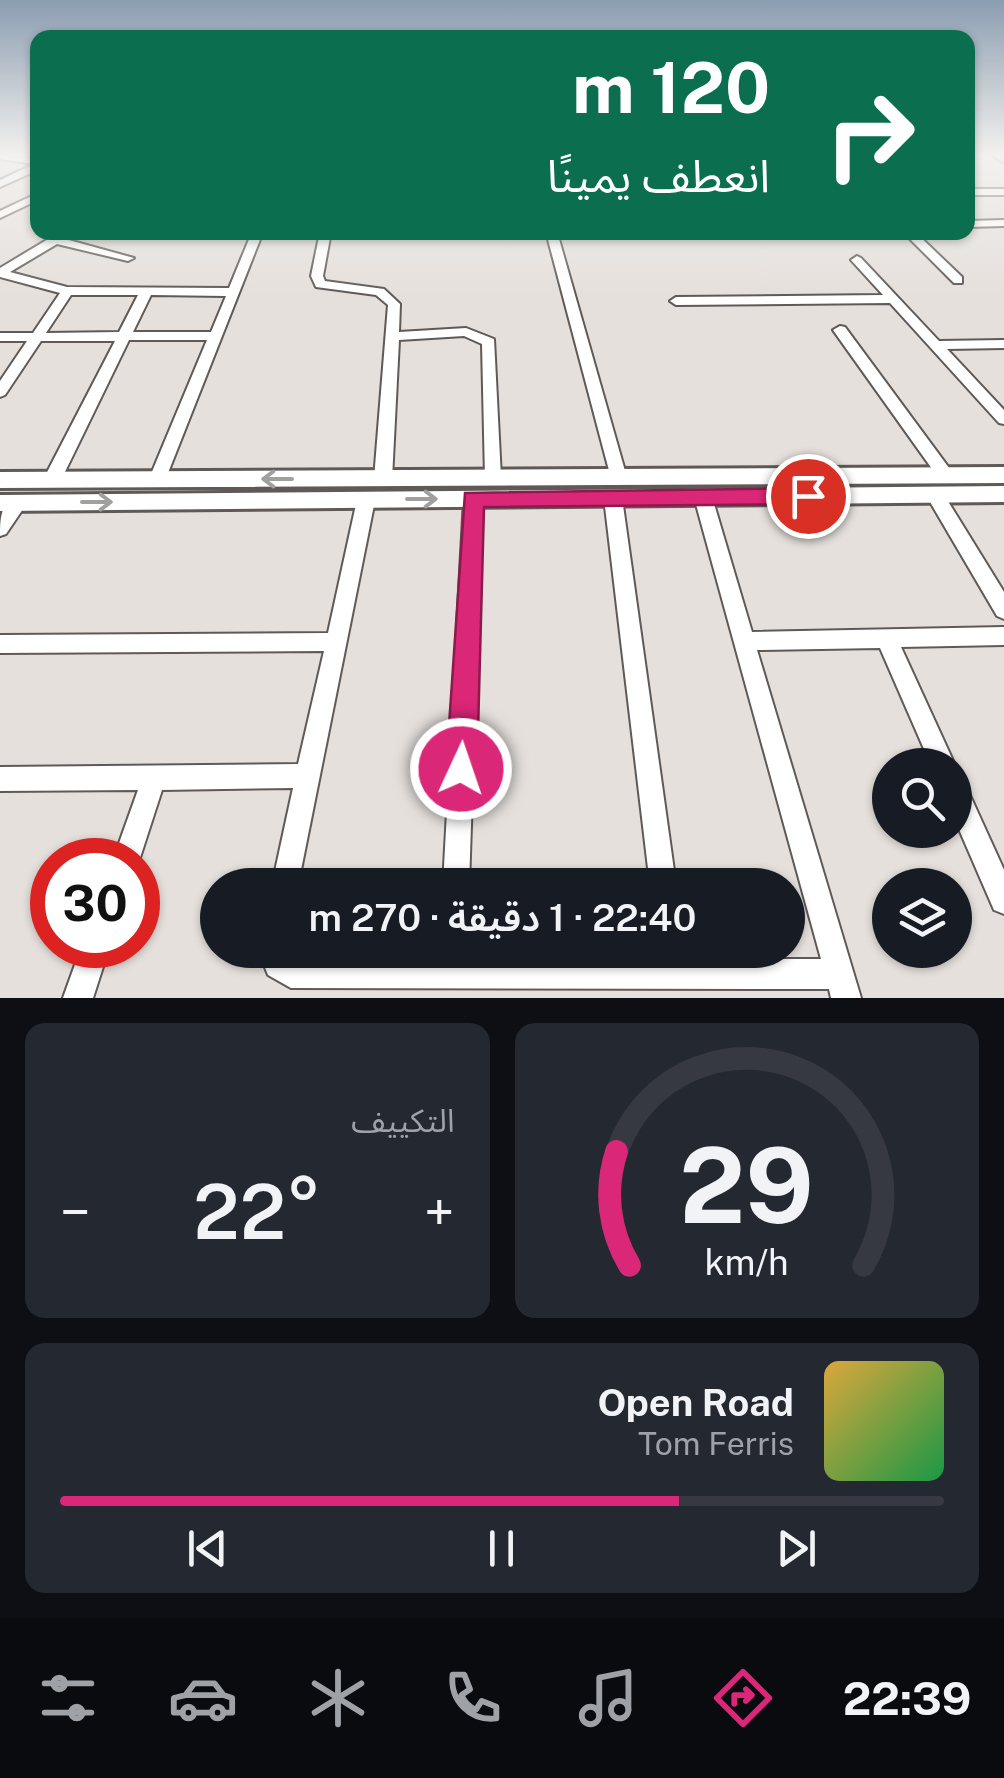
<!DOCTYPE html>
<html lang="ar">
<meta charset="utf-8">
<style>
body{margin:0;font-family:"Public Sans","Noto Sans Arabic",sans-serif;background:#242831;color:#f1f3f6;direction:rtl;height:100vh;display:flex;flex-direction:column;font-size:38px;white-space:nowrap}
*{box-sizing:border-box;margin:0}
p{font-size:32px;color:#9ea1a6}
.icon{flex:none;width:55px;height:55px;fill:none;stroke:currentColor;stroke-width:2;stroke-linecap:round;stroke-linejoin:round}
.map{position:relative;height:998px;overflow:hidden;direction:ltr}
.panel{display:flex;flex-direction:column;gap:25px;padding:25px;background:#0d0f14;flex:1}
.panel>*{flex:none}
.top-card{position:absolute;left:30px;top:30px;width:945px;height:210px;border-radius:20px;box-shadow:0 2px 8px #0004;direction:rtl;background:#0b6e4f;color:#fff;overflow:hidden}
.buttons{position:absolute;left:872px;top:748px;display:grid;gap:20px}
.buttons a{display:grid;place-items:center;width:100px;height:100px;border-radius:50%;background:#171b24;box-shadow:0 2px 8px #0004;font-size:50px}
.speed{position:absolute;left:30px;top:838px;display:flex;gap:20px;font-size:50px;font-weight:700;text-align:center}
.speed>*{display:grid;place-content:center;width:130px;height:130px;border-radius:50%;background:#171b24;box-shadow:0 2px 8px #0004;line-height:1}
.speed .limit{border:15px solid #d22;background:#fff;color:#111}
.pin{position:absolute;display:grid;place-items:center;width:85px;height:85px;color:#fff;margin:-42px;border:5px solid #fff;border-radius:50%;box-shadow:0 2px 10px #0007}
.me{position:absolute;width:110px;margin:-55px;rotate:3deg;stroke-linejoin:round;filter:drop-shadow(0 0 8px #0008)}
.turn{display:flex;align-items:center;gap:35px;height:210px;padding:0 40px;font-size:45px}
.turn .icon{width:130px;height:130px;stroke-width:2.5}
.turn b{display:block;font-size:70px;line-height:85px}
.big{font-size:75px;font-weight:600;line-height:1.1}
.panel .tile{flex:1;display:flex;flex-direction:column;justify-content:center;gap:15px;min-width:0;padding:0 35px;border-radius:20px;background:#242831}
.panel .dial{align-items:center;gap:0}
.dial svg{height:260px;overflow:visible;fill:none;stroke:#363941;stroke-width:7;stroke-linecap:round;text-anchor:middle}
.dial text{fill:#f1f3f6;stroke:none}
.song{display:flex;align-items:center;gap:30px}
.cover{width:120px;height:120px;border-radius:15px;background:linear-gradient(135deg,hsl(40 70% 55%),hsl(140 70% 35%))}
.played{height:10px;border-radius:5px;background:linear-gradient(90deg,#db2777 70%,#363941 70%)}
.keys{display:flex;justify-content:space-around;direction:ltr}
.heat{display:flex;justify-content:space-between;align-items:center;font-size:55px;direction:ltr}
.panel .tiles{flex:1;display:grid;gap:25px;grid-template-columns:1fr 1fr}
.tile:last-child{grid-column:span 2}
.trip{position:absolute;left:200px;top:868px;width:605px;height:100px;border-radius:50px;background:#171b24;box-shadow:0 2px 8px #0004;font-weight:600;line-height:100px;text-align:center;direction:rtl}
.tab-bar{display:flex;height:160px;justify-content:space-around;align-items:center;background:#090b0e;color:#9ea1a6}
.tab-bar .icon{width:70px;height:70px}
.tab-bar .selected{color:#db2777}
.tab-bar b{font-size:45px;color:#f1f3f6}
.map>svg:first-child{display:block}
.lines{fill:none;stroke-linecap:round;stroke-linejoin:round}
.minor-casing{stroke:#5f5a57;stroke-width:4}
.tertiary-casing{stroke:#5f5a57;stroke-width:6}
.secondary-casing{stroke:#5f5a57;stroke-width:5}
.minor{fill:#fff;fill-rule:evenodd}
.tertiary{fill:#fff;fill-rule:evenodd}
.secondary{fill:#fff;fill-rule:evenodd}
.oneway{stroke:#a0a09f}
.route{fill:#db2777;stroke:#8e194d;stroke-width:2.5}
</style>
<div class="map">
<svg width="1004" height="998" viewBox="0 0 1004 998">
<rect width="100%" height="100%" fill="#e5e0dc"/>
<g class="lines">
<defs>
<path id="minor" d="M0,154L38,159V170L0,187V180L34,164L0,159Z
M968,189H1004V195H968Z
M38,193V200L0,218V211Z
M1004,220V226L968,227V221Z
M60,232H74L65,239L134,258L128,261L57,244L10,272L67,287L229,288L252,232H263L164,483L158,485L149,479L207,340H129L61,480L52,486L43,480L115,341H41L5,395L0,397V381L27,341H0V333H33L60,293L0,277V268ZM71,295H138L119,332L46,333ZM151,295L226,296L211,332H133Z
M320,232H331L323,276L325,281L384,289L400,304L399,332L466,328L494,339L501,478L499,482L493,484L485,478L482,344L464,336L399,340L392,479L383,485L377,483L374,479L388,305L376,295L316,287L311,276Z
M546,232H557L627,478L625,482L619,484L611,478Z
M903,232H915L962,277V283H954Z
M857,256L861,258L939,341L1004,340V348L947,349L1004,410V424L999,423L890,303L676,305L670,301L676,297L883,295L851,260Z
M840,326L845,327L952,472L954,476L952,480H940L833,330Z
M935,489L941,490L1004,592V619L997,616L926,495Z
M703,491L712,497L752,632L1004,627V645L901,647L955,765H931L880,648L757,650L861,998H831L829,989L291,988L268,975L258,950H286L294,958L438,959L439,950H467V959H658L657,950H685L687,959H821L694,497Z
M473,492L482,499L469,885H443L464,499Z
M613,492L622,498L676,885H650L604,498Z
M366,493L375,500L298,885H272L293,788L162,790L138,864V860H113L138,790L0,791V767L298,764L324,651L0,653V635L328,633L357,500Z
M18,496L27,503L6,534L0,536C0,520 0,502 18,496Z
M955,779L964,782L1004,870V914L994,910L955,820Z
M82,945H110L93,998H63Z"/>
<path id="tertiary" d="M1004,467V483L0,488V472Z
M1004,486V502L0,511V495Z"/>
<path id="secondary" d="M990,154H1004V162Z"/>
</defs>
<use href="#minor" class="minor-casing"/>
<use href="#tertiary" class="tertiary-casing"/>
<use href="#secondary" class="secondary-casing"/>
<use href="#minor" class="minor"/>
<use href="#tertiary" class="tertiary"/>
<use href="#secondary" class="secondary"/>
</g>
<defs><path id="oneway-shaft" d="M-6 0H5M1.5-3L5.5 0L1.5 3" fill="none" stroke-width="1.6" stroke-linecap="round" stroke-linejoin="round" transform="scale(2.5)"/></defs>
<g class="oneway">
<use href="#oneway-shaft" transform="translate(277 479) rotate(180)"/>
<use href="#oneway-shaft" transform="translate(422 499)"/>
<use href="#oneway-shaft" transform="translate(97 502)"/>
</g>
<linearGradient id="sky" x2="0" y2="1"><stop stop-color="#8b9db0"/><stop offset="0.53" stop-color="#f3f1ef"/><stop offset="1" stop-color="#f3f1ef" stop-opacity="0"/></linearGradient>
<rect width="1004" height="293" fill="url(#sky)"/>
<path class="route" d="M808,488L820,496L808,504L484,507L477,769L472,780L461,785L450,780L446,769L465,493Z"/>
</svg>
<div class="buttons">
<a><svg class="icon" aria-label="search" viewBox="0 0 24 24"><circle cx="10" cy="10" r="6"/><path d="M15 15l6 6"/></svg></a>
<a><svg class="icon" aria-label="layers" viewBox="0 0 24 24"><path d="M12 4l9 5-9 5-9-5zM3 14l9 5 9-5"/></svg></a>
</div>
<div class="speed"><div class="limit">30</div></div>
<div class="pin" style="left:808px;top:496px;background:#d93025"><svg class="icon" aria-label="arrive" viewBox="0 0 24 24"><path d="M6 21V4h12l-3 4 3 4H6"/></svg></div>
<svg class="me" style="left:461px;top:769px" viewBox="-20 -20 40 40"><circle r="17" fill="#db2777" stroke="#fff" stroke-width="3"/><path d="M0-11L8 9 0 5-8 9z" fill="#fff"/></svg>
<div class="trip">22:40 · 1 دقيقة · 270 m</div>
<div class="top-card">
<div class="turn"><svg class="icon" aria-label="right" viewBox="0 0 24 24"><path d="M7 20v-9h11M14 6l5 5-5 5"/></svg><div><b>120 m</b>انعطف يمينًا</div></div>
</div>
</div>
<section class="panel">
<div class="tiles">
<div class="tile dial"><svg viewBox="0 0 100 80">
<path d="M14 69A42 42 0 1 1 86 69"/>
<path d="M14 69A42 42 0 0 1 10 34" stroke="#db2777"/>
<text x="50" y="56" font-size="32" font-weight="700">29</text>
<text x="50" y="72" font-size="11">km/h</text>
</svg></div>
<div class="tile"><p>التكييف</p>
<div class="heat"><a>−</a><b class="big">22°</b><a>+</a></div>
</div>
<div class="tile">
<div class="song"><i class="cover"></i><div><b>Open Road</b><p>Tom Ferris</p></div></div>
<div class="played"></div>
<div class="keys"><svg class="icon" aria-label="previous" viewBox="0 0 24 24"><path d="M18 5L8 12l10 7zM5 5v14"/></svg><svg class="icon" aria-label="pause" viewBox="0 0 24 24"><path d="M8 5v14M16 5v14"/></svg><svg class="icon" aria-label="next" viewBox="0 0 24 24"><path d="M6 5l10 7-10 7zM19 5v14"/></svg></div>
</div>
</div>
</section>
<nav class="tab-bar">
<b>22:39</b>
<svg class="icon selected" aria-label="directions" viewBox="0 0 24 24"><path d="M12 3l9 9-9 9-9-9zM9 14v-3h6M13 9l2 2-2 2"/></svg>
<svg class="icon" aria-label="music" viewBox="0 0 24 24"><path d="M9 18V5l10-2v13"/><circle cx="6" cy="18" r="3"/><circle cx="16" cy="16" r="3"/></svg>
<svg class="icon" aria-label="phone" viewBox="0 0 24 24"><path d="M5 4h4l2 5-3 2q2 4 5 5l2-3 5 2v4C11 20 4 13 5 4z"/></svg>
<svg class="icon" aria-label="climate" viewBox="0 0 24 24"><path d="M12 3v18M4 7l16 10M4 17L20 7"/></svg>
<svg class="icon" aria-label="car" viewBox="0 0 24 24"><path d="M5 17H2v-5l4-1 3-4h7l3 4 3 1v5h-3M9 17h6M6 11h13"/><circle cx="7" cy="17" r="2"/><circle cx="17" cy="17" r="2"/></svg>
<svg class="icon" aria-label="filters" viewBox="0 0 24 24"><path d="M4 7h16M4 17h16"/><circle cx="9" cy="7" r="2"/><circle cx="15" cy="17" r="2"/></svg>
</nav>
